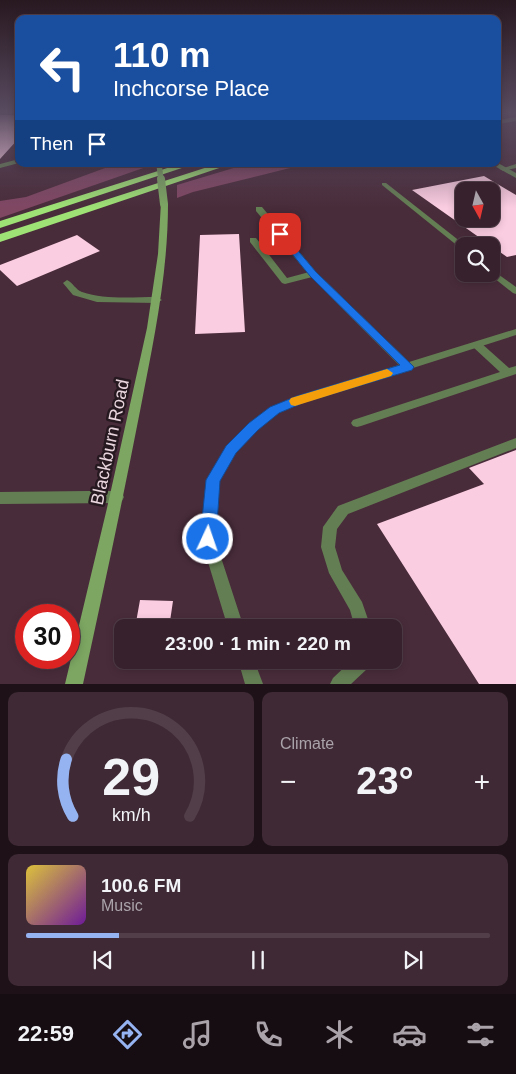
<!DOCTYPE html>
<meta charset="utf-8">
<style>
body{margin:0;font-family:Helvetica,sans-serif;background:#3e2934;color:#f1f3f6;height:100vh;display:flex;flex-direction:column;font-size:19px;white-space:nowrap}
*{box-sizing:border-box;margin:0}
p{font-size:16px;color:#aaa3a9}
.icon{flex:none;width:28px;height:28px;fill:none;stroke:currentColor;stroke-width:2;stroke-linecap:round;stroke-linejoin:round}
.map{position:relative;height:684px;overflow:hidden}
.panel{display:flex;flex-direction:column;gap:8px;padding:8px;background:#1e1218;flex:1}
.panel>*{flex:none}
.guide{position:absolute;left:15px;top:15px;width:486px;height:152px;border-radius:10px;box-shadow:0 2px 8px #0003,0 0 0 1px #513e48;background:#1a4fa0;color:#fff;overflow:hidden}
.needle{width:32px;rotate:172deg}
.fabs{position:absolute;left:455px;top:182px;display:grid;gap:10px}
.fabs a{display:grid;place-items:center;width:45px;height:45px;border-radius:10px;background:#37212c;box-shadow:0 2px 8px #0003,0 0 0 1px #513e48;font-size:25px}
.speed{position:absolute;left:15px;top:604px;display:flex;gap:10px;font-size:25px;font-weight:700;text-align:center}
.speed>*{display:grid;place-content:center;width:65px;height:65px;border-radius:50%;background:#37212c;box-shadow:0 2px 8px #0003,0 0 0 1px #513e48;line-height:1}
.speed .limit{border:8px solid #d22;background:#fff;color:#111}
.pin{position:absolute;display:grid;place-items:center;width:42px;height:42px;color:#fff;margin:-21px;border-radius:10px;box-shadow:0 2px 8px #0006}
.me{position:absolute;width:55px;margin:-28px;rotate:3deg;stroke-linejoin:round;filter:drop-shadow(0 0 4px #0008)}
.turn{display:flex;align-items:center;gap:18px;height:105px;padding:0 15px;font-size:22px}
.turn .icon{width:65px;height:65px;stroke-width:2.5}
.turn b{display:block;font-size:35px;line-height:42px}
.then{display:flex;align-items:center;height:48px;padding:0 15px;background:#0003;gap:10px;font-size:19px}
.big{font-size:38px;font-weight:700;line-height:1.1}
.panel .card{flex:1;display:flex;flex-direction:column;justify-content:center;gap:8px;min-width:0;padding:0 18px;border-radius:10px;background:#3e2934}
.panel .dial{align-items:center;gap:0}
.dial svg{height:130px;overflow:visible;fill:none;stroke:#513e48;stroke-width:7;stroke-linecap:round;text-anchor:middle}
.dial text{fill:#f1f3f6;stroke:none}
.song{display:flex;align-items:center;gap:15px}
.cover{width:60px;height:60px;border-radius:8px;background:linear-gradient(135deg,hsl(50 70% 55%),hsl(280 70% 35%))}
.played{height:5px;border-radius:2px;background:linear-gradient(90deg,#95b2f1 20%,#513e48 20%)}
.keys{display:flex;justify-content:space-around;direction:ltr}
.heat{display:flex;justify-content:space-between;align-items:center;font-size:28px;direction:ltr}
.panel .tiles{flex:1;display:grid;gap:8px;grid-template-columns:1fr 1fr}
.card:last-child{grid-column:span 2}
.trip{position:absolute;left:114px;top:619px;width:288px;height:50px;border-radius:10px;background:#37212c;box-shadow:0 2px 8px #0003,0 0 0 1px #513e48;font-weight:700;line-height:50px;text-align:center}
.tab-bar{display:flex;height:80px;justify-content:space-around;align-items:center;background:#160d12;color:#aaa3a9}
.tab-bar .icon{width:35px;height:35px}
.tab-bar .active{color:#95b2f1}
.tab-bar b{font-size:22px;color:#f1f3f6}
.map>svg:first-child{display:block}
.green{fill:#804763}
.building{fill:#fbcde1;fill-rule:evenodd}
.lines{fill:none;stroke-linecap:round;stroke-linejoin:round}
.service{fill:#647e54;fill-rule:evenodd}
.minor{fill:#647e54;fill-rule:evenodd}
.secondary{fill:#7ca662;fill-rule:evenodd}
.motorway{fill:#9ee175;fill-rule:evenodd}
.secondary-bridge-far1{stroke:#7ca662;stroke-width:5.5}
.secondary-bridge{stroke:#7ca662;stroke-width:8}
.route{fill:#1a73e8;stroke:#114b97}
.slow{fill:#f59e0b}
.labels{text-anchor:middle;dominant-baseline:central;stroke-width:5;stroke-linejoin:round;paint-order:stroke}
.near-street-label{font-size:18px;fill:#e9d5dd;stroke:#271920}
</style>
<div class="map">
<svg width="516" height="684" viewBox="0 0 516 684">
<rect width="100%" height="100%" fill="#492c3a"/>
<path class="green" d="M116,164H148L149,166L0,218V201L26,197Z
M247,164H306L193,192L177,198V185Z"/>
<path class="building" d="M0,115H19V138L0,159Z
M484,176L516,195V255L507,257L412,190ZM464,191H491V219H464Z
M239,234L245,332L195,334L200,235Z
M77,235L100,251L17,286L0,270V265Z
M516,450V684H479L377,524L484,484L469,468Z
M140,600L173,601L169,628H135Z"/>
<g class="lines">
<path class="service" d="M516,117V121L498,124V120Z
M516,164V168L503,171L500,169Z
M250,238H256L287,278L313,271L317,274L316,276L285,284L282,283L250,242Z
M67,280C73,283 76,290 82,292C105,300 133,297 157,297L162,300L157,303L97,302L73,295L63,283Z
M477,342L481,343L509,368L516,366V374L361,426L357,427L353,426L351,423L353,420L500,372L473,347L472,345Z
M516,438V448L348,514L337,529L335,547L342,570L362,602L371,628H355L350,610L329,573L321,547L323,527L338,506Z
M88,491H117L122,493L124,497L122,501L117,503L0,504V492Z
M352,660H370L367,669L351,684H330L333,678Z"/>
<path class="minor" d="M19,159V163L0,168V164Z
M498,163L516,173V178L491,164Z
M382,183H386L466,246H464V251L382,185Z
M256,207H262L316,272L409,362L516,329V335L413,368L412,370L305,402L279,413L257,429L235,453L219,481L215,539L244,628H228L201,539L207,480L227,447L249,423L271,407L297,396L399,365L310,276L256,211Z
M491,269L516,287V294L513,293L489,274H491Z
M238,660H254L263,684H245Z"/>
<path class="secondary" d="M161,202L168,204C168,273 154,339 141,406C123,499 103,592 83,684H65L107,508L147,328L158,254Z"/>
<path class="motorway" d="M180,164H194L0,228V221Z
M217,164H231L0,242V234Z"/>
<path class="secondary-bridge-far1" d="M159,164L161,180"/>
<path class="secondary-bridge" d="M161,179L164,204"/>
</g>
<linearGradient id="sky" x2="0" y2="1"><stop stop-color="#281820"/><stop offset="0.54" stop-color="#594b60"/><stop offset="1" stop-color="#594b60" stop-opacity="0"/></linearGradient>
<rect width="516" height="208" fill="url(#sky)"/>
<path class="route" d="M280,232L283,233L316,272L414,367L412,370L305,402L279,413L258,430L236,453L220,481L216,539L214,544L208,546L202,544L200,539L206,480L226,446L249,423L270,407L297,396L400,365L310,276L276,234Z"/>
<path class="slow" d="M387,369L393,373L391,376L295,406L291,405L289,401L291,398Z"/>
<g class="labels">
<g class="near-street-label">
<text transform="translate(110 442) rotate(-78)">Blackburn Road</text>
</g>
</g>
</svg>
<div class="fabs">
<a><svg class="needle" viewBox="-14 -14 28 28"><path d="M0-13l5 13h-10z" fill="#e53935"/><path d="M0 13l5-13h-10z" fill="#aaa3a9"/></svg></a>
<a><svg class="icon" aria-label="search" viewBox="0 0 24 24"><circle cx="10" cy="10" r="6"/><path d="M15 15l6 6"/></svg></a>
</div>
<div class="speed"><div class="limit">30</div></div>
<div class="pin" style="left:280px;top:234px;background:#d93025"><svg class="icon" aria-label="arrive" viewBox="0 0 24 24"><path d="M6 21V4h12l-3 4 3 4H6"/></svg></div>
<svg class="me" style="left:208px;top:539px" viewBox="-20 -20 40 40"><circle r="17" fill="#1a73e8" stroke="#fff" stroke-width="3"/><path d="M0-11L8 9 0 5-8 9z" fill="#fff"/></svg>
<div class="trip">23:00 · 1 min · 220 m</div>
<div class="guide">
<div class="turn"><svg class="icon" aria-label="left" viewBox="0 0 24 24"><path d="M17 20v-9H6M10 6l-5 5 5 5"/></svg><div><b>110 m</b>Inchcorse Place</div></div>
<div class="then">Then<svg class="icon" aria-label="arrive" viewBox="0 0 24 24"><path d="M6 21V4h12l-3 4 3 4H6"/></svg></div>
</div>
</div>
<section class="panel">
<div class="tiles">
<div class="card dial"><svg viewBox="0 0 100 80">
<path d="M14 69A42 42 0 1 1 86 69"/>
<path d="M14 69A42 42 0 0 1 10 34" stroke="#95b2f1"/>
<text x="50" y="56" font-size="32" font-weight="700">29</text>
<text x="50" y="72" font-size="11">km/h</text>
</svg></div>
<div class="card"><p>Climate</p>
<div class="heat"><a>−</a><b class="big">23°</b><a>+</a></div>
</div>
<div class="card">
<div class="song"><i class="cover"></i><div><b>100.6 FM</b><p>Music</p></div></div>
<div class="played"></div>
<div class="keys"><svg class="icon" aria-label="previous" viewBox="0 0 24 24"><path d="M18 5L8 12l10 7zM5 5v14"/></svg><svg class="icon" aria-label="pause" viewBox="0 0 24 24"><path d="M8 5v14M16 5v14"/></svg><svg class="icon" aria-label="next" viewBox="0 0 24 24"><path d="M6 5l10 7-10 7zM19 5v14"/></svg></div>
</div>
</div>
</section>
<nav class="tab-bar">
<b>22:59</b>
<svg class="icon active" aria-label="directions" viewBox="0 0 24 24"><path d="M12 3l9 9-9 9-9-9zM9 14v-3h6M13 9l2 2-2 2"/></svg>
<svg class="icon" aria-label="music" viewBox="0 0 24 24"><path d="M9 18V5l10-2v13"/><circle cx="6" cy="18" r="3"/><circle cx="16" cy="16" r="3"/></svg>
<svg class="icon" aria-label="phone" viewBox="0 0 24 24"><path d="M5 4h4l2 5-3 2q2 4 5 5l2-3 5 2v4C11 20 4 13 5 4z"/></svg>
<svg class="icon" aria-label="climate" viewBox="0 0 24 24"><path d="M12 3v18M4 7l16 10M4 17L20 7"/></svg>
<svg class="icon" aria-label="car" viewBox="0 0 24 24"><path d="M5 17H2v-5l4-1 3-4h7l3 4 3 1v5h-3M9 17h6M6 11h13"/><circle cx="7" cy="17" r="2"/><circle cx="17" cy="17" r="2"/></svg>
<svg class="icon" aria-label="filters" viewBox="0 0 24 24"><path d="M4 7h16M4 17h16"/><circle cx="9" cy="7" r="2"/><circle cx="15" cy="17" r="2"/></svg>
</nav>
